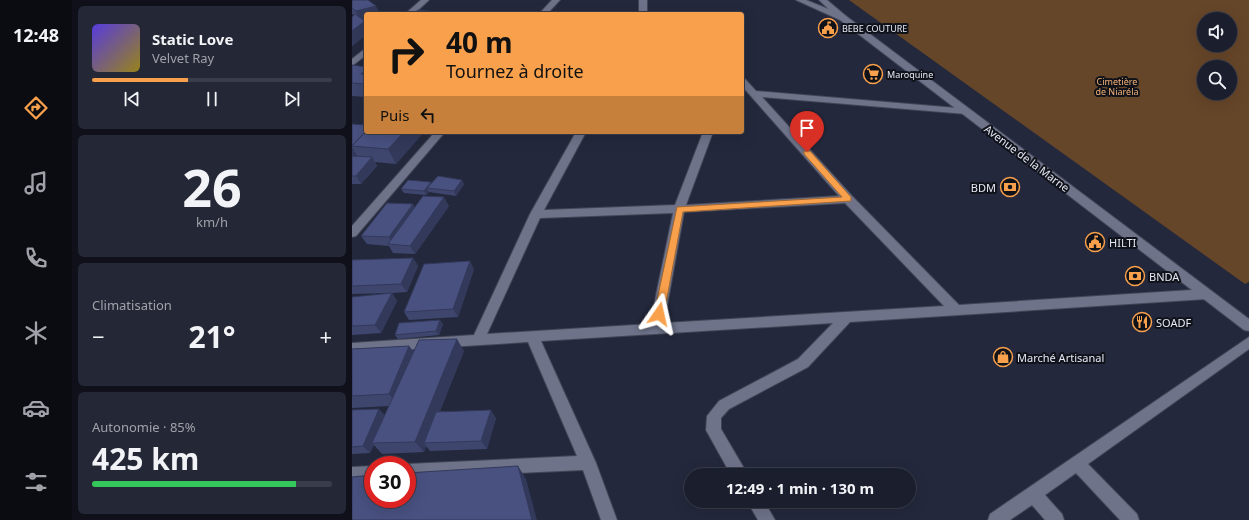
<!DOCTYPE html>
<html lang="fr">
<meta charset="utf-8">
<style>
body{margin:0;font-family:"Noto Sans",sans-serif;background:#242735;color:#f1f3f6;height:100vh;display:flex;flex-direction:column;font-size:15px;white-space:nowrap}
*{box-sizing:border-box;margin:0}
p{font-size:13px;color:#a0a2aa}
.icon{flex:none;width:22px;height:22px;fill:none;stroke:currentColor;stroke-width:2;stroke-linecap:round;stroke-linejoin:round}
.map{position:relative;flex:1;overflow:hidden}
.sheet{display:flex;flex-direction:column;gap:6px;padding:6px;background:#0f1019;width:280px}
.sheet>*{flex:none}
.guide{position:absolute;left:12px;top:12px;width:380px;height:122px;border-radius:4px;box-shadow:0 4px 16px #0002,0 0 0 1px #393c49;background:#f8a04b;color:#111;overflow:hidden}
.fabs{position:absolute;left:845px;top:12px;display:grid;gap:8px}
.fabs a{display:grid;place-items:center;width:40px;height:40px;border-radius:50%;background:#1b1e2d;box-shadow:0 4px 16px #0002,0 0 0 1px #393c49;font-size:20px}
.speed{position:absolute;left:12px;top:456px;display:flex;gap:8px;font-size:20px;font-weight:700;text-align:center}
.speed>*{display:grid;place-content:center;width:52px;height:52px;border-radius:50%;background:#1b1e2d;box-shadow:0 4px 16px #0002,0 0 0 1px #393c49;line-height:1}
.speed .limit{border:6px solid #d22;background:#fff;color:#111}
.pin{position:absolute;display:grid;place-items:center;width:34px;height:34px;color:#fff;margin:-41px -17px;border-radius:50% 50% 50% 0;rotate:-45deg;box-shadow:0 0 4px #0007}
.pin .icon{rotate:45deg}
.me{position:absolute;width:44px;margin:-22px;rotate:11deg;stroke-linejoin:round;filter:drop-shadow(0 0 3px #0008)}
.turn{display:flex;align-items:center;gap:14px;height:84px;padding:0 16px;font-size:18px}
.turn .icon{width:52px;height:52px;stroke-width:2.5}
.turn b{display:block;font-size:28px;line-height:34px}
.then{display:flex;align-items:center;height:38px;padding:0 16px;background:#0003;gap:8px;font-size:15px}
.big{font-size:30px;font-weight:700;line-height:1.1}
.sheet .tile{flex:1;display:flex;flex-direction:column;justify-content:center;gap:6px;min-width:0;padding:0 14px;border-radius:6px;background:#242735}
.sheet .dial{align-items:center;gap:0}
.dial b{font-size:52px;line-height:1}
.song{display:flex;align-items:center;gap:12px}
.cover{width:48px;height:48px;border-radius:6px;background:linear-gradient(135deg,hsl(250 70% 55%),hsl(50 70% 35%))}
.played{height:4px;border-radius:2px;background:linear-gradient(90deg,#f8a04b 40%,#393c49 40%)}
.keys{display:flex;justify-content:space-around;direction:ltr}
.heat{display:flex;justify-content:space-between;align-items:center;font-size:22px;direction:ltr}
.charge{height:6px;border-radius:3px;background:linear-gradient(90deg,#34c759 85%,#393c49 0)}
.trip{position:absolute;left:332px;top:468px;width:232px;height:40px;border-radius:20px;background:#1b1e2d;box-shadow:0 4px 16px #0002,0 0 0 1px #393c49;font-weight:700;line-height:40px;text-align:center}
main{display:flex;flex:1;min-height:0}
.dock{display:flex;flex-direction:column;width:72px;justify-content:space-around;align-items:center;background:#0b0c12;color:#a0a2aa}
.dock .icon{width:28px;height:28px}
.dock .selected{color:#f8a04b}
.dock b{font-size:18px;color:#f1f3f6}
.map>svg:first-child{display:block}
.green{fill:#664629;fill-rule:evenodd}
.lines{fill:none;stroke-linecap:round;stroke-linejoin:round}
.street-casing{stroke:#424555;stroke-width:2}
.secondary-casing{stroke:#424555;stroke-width:2}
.street{fill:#6e738a;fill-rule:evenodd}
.secondary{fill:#6e738a;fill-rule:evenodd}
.wall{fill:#3e466e}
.shaded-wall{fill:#32395a}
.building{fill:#485180;stroke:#32395a}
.route{fill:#f8a04b;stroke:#a16831}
.labels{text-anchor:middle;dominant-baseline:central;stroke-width:4;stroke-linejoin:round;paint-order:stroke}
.far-poi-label{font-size:9px;fill:#e5e8f5;stroke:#10121a;text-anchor:start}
.far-park-label{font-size:9px;fill:#f6b379;stroke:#10121a}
.street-label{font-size:11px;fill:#e5e8f5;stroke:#10121a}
.poi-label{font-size:11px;fill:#e5e8f5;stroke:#10121a;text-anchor:start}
</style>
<main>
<nav class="dock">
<b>12:48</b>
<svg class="icon selected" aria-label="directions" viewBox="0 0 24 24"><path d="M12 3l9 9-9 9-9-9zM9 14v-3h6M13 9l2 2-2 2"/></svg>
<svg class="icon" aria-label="music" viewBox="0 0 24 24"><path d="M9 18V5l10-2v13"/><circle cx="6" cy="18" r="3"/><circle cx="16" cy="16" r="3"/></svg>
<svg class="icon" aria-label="phone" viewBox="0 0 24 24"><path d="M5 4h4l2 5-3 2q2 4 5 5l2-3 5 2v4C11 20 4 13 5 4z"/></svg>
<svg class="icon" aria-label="climate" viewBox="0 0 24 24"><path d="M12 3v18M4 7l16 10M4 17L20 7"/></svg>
<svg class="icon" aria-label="car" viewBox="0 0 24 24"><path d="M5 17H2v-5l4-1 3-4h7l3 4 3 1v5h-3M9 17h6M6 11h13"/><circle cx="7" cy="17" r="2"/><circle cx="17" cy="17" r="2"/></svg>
<svg class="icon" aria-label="filters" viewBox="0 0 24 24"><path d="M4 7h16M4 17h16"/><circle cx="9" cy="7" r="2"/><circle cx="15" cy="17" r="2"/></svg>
</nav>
<section class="sheet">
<div class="tile">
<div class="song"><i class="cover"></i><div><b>Static Love</b><p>Velvet Ray</p></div></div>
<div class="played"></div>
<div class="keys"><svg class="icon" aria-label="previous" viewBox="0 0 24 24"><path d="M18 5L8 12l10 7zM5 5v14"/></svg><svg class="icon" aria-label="pause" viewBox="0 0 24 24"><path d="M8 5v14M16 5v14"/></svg><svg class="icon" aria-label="next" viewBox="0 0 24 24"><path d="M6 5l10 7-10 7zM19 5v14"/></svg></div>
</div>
<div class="tile dial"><b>26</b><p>km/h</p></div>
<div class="tile"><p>Climatisation</p>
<div class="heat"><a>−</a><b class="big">21°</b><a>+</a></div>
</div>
<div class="tile"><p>Autonomie · 85%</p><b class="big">425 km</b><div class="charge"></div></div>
</section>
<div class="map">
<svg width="897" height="520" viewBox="0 0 897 520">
<rect width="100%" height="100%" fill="#24283c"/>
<path class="green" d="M497,0H897V282L893,284ZM852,19H878V45H852ZM852,67H878V93H852Z"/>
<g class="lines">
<defs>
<path id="street" d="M69,0H77L62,14H53Z
M200,0H208L195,14H187Z
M287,0H295V14H287Z
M467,0H475L494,16V20H488Z
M14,48V55L0,66V59Z
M390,78L393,79L404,91L617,109L619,111L614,114L410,97L500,196L607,305L855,289L859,291L861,294L859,297L855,299L498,322L456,367L377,409L369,418V429L396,475H379L354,430L355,416L367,401L446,359L481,323L189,341L244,463L265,520H249L231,470L55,478V465H51L55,464L225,456L176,342L0,353V343L122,335L178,214L224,132H234L192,210L323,205L351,132H361L334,205L487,196L390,86ZM493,203L592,306L312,323L332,212ZM321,213L298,324L135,334L188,218Z
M83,132H93L4,236L0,237V226Z
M897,337V349L736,464L785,514L787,520H768L724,473L693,495L710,514L712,520H693L680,505L658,520H636L638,514Z
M21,466V480L0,481V467Z
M395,501H412L423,520H406Z"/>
<path id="secondary" d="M444,0H454L494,16L897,319V331L892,330L488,20Z"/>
</defs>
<use href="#street" class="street-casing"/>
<use href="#secondary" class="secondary-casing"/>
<use href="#street" class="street"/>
<use href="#secondary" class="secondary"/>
</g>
<path class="wall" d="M0,0L14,23V35L0,46V17L2,15L0,14Z
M0,65L14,67V97L0,96Z
M0,124L14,132H72L44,164L23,162L25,166L9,184H0Z
M80,183L112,184L104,196L77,192L74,195L52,193L49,189Z
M97,206L63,254L41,253L37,246L15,244L9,236L63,208Z
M61,258L66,266L55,292L40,293L45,301L29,333L0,335V297L39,293L0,294V260Z
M122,269L106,317L57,320L52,312Z
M91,324L87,335L46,339L43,335Z
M57,346L62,352L112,351L88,411L144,418L135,449L78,451L74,446L72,452L30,454L22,445L18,453L0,454V410L33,415L37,406L0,408V349Z"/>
<path class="shaded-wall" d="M24,6L28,14H14V20L9,21L4,11Z
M13,21L14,23V35L0,46V31Z
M14,69V84L9,74Z
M52,132H72L44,164L36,149Z
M0,147L7,159L4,162L0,155Z
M20,157L25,166L9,184L4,176Z
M110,180L112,184L104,196L102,191Z
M79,182L82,186L75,188L77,192L74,195L72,191Z
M92,197L97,206L63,254L58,246Z
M61,204L66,213L41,245L37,237Z
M61,258L66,266L55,292L49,284Z
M118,261L122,269L106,317L101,309Z
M40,293L45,301L29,333L23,325Z
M88,320L91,324L87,335L84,331Z
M105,339L112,351L75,443H72L74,446L72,452L63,442Z
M57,346L65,357L46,405L37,394Z
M27,409L34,416L20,443L22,445L18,453L11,446Z
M139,410L144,418L135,449L129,441Z
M166,466L174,479L185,520H180Z"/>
<path class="building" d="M0,0H16L24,6L4,11L0,8Z
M66,10L96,13L94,14H61Z
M3,14L13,21L0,31V17Z
M0,65L14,67V69L9,74H14V84L0,83Z
M0,124L14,125V131L0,146Z
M14,131V132H52L36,149L0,146Z
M0,156L20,157L4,176H0Z
M86,176L110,180L102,191L75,188Z
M56,180L79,182L72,191L49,189Z
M71,196L92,197L58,246L36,244Z
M35,203L61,204L37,237L9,236Z
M61,258L49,284L0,286V260Z
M118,261L101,309L52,312L72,264Z
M40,293L23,325L0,326V297Z
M88,320L84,331L43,335L47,323Z
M105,339L63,442L20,443L67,340Z
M57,346L37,394L0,396V349Z
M27,409L11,446L0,447V410Z
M139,410L129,441L72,443L84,412Z
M166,466L180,520H0V477L21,475V499H55V473Z"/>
<path class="route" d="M452,151H458L499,197V201L331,212L312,314L307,318L304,317L302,314L325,207L490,197L452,154Z"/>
<defs>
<symbol id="civic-ring" viewBox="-11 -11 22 22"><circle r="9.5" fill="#10121a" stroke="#f8a04b" stroke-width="1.5"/><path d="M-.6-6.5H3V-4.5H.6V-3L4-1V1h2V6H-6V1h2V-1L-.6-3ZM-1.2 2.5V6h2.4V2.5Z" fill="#f8a04b"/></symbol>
<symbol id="supermarket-ring" viewBox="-11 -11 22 22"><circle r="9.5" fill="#10121a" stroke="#f8a04b" stroke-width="1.5"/><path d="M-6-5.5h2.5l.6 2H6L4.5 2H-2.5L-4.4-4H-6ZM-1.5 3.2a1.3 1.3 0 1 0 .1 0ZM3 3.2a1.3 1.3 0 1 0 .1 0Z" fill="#f8a04b"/></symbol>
<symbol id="bank-ring" viewBox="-11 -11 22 22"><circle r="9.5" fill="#10121a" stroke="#f8a04b" stroke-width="1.5"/><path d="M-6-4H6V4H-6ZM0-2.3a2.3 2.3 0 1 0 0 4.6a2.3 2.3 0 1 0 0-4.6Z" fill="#f8a04b"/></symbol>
<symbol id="restaurant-ring" viewBox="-11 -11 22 22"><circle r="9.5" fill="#10121a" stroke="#f8a04b" stroke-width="1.5"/><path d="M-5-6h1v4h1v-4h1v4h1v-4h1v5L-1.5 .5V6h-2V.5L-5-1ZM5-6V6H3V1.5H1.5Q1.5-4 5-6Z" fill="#f8a04b"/></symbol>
<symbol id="shop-ring" viewBox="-11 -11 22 22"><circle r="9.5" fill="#10121a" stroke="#f8a04b" stroke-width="1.5"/><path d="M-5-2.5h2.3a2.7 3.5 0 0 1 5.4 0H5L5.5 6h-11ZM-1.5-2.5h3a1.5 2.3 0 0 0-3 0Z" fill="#f8a04b"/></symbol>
</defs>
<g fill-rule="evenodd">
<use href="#civic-ring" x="465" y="17" width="22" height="22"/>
<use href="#supermarket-ring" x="510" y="63" width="22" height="22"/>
<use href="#bank-ring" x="647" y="176" width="22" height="22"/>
<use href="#civic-ring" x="732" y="231" width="22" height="22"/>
<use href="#bank-ring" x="772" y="265" width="22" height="22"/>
<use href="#restaurant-ring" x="779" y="311" width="22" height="22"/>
<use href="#shop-ring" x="640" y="346" width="22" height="22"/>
</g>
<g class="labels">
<g class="far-poi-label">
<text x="490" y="28">BEBE COUTURE</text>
<text x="535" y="74">Maroquine</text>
</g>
<g class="far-park-label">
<text x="765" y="81">Cimetière<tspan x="765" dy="10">de Niaréla</tspan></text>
</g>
<g class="street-label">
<text transform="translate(675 158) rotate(37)">Avenue de la Marne</text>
</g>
<g class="poi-label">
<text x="644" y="187" text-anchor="end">BDM</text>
<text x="757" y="242">HILTI</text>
<text x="797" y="276">BNDA</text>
<text x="804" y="322">SOADF</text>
<text x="665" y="357">Marché Artisanal</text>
</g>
</g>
</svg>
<div class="fabs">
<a><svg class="icon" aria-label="sound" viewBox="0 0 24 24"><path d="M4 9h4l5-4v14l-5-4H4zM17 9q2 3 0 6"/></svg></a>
<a><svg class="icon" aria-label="search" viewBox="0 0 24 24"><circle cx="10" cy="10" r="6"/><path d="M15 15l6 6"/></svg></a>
</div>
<div class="speed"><div class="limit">30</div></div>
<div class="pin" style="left:455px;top:152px;background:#d93025"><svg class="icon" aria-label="arrive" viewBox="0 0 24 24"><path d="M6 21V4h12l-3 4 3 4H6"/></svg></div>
<svg class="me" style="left:307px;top:314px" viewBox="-20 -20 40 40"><path d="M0-17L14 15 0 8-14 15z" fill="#f8a04b" stroke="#fff" stroke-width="4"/></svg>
<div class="trip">12:49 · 1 min · 130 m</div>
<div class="guide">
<div class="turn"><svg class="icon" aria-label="right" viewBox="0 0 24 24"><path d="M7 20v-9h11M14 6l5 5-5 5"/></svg><div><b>40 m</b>Tournez à droite</div></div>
<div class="then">Puis<svg class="icon" aria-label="left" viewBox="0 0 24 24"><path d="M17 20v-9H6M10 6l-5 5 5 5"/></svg></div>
</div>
</div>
</main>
